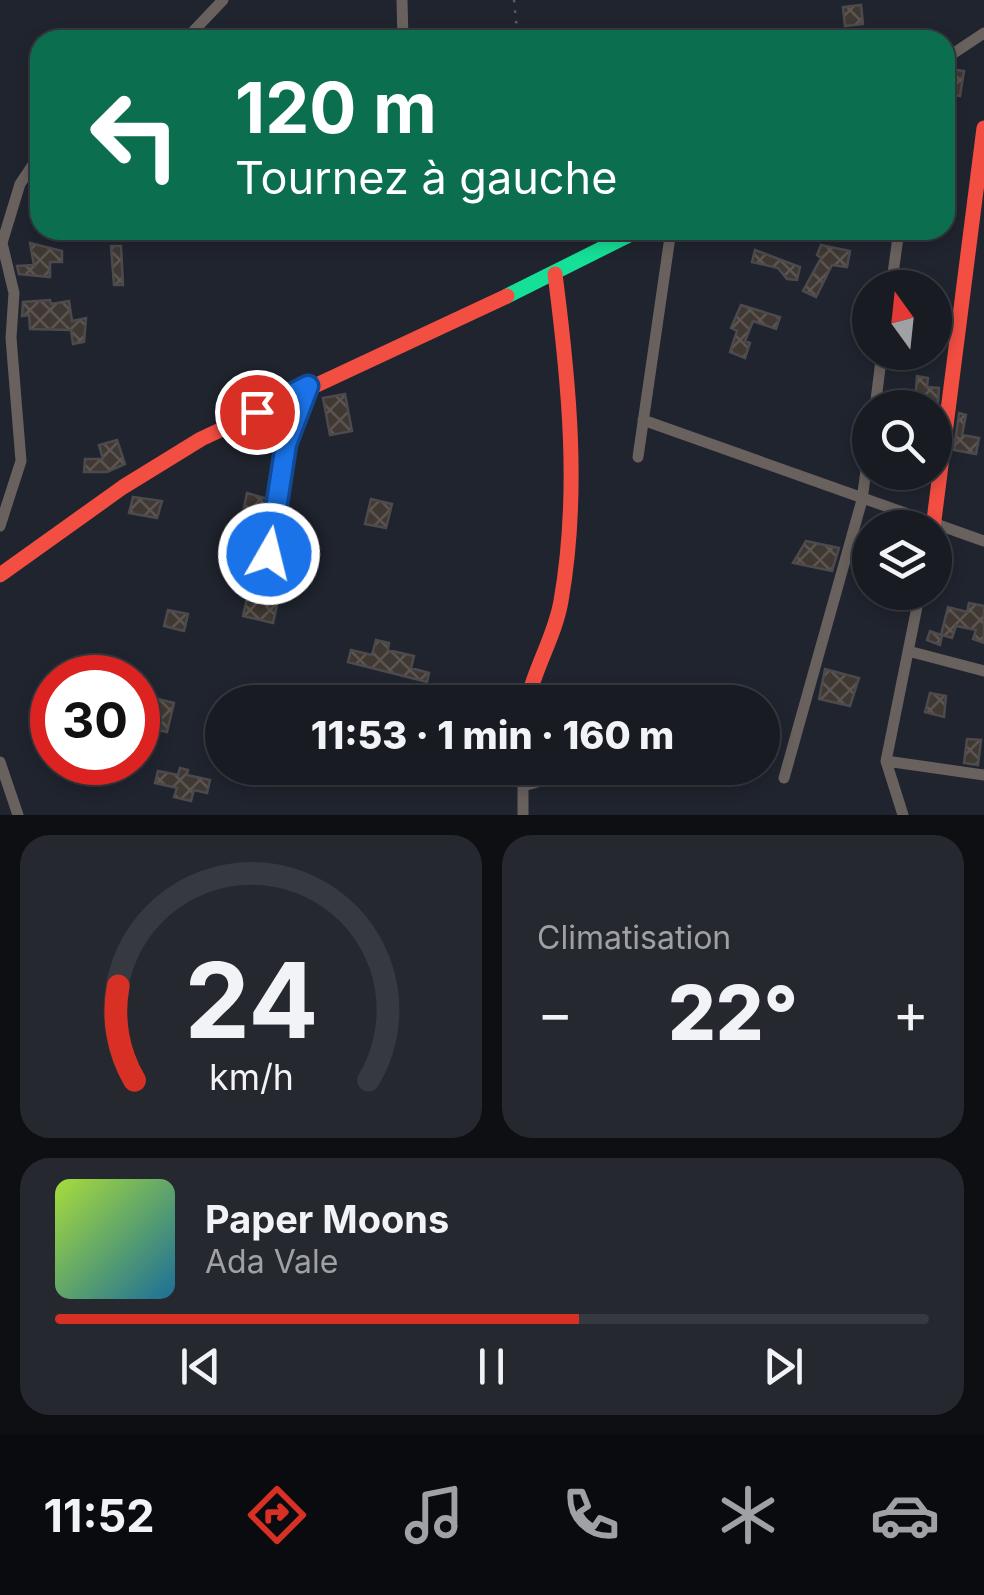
<!DOCTYPE html>
<html lang="fr">
<meta charset="utf-8">
<style>
body{margin:0;font-family:Inter,sans-serif;background:#25282f;color:#f1f3f6;height:100vh;display:flex;flex-direction:column;font-size:38px;white-space:nowrap}
*{box-sizing:border-box;margin:0}
p{font-size:32px;color:#9fa1a5}
.icon{flex:none;width:55px;height:55px;fill:none;stroke:currentColor;stroke-width:2;stroke-linecap:round;stroke-linejoin:round}
.map{position:relative;height:815px;overflow:hidden}
.details{display:flex;flex-direction:column;gap:20px;padding:20px;background:#0d0f13;flex:1}
.details>*{flex:none}
.top-card{position:absolute;left:30px;top:30px;width:925px;height:210px;border-radius:30px;box-shadow:0 5px 15px #0003,0 0 0 2px #363940;background:#0b6e4f;color:#fff;overflow:hidden}
.needle{width:65px;rotate:345deg}
.tools{position:absolute;left:852px;top:270px;display:grid;gap:20px}
.tools a{display:grid;place-items:center;width:100px;height:100px;border-radius:50%;background:#181b22;box-shadow:0 5px 15px #0003,0 0 0 2px #363940;font-size:50px}
.speed{position:absolute;left:30px;top:655px;display:flex;gap:20px;font-size:50px;font-weight:700;text-align:center}
.speed>*{display:grid;place-content:center;width:130px;height:130px;border-radius:50%;background:#181b22;box-shadow:0 5px 15px #0003,0 0 0 2px #363940;line-height:1}
.speed .limit{border:15px solid #d22;background:#fff;color:#111}
.pin{position:absolute;display:grid;place-items:center;width:85px;height:85px;color:#fff;margin:-42px;border:5px solid #fff;border-radius:50%;box-shadow:0 2px 10px #0007}
.me{position:absolute;width:110px;margin:-55px;rotate:8deg;stroke-linejoin:round;filter:drop-shadow(0 0 8px #0008)}
.turn{display:flex;align-items:center;gap:35px;height:210px;padding:0 40px;font-size:45px}
.turn .icon{width:130px;height:130px;stroke-width:2.5}
.turn b{display:block;font-size:70px;line-height:85px}
.big{font-size:75px;font-weight:800;line-height:1.1}
.details .card{flex:1;display:flex;flex-direction:column;justify-content:center;gap:15px;min-width:0;padding:0 35px;border-radius:30px;background:#25282f}
.details .dial{align-items:center;gap:0}
.dial svg{height:260px;overflow:visible;fill:none;stroke:#363940;stroke-width:7;stroke-linecap:round;text-anchor:middle}
.dial text{fill:#f1f3f6;stroke:none}
.song{display:flex;align-items:center;gap:30px}
.cover{width:120px;height:120px;border-radius:15px;background:linear-gradient(135deg,hsl(80 70% 55%),hsl(200 70% 35%))}
.played{height:10px;border-radius:5px;background:linear-gradient(90deg,#d93025 60%,#363940 60%)}
.keys{display:flex;justify-content:space-around;direction:ltr}
.heat{display:flex;justify-content:space-between;align-items:center;font-size:55px;direction:ltr}
.details .tiles{flex:1;display:grid;gap:20px;grid-template-columns:1fr 1fr}
.card:last-child{grid-column:span 2}
.trip{position:absolute;left:205px;top:685px;width:575px;height:100px;border-radius:50px;background:#181b22;box-shadow:0 5px 15px #0003,0 0 0 2px #363940;font-weight:800;line-height:100px;text-align:center}
.tabs{display:flex;height:160px;justify-content:space-around;align-items:center;background:#0a0b0e;color:#9fa1a5}
.tabs .icon{width:70px;height:70px}
.tabs .current{color:#d93025}
.tabs b{font-size:45px;color:#f1f3f6}
.map>svg:first-child{display:block}
.building{fill:url(#building-cross-hatch);stroke:#4c4a4c;stroke-width:2.5}
.lines{fill:none;stroke-linecap:round;stroke-linejoin:round}
.path{stroke:#5f5c5d;stroke-width:2.5;stroke-dasharray:2.5 8;stroke-linecap:butt}
.street{stroke:#69615e;stroke-width:11}
.fast{stroke:#16e098;stroke-width:15}
.jam{stroke:#f24e42;stroke-width:15}
.route-casing{stroke:#114b97;stroke-width:25}
.route{stroke:#1a73e8;stroke-width:18}
</style>
<div class="map">
<svg width="984" height="815" viewBox="0 0 984 815">
<defs>
<pattern id="building-cross-hatch" width="8" height="8" patternUnits="userSpaceOnUse" patternTransform="scale(2.5)"><rect width="8" height="8" fill="#403832"/><path d="M0 0l8 8M0 8l8-8" fill="none" stroke="#5b5450"/></pattern>
</defs>
<rect width="100%" height="100%" fill="#20242e"/>
<path class="building" d="M861,5L863,24L845,26L843,7Z
M951,69L964,71L960,96L947,94Z
M30,243L62,251V262H50V277L19,274L17,266L34,265Z
M821,245L850,251L847,267L832,265L816,297L803,291L821,258L817,255Z
M111,246H121L123,285H114Z
M755,250L800,267L797,280L787,279L778,268L752,262Z
M50,300L51,304L69,301L72,321L86,318L84,342L73,344L71,330L30,329L29,315L22,316L23,302Z
M741,305L780,317L776,329L753,321L745,341L750,343L745,358L730,352L737,331L731,328Z
M917,376L928,378L927,387L939,388L938,402L915,404Z
M345,394L352,431L330,435L323,398Z
M959,413L966,415L962,435L979,438L976,454L954,450Z
M117,440L125,464L107,472H84L85,459H103L99,445Z
M247,493L268,499L265,518L243,512Z
M133,497L162,501L157,518L129,513Z
M371,499L392,504L386,528L365,524Z
M806,541L839,548L832,571L793,563Z
M247,598L277,605L273,623L243,616Z
M969,603L984,606V643L973,639L976,630L956,626L952,638L942,635L940,645L927,640L930,631L941,635L948,607L967,612Z
M168,610L188,614L184,631L164,626Z
M376,640L389,643L388,650L414,656L411,668L429,673L427,682L348,662L351,650L372,655Z
M825,669L859,678L850,706L819,699Z
M930,693L946,696L944,717L925,712Z
M138,694L174,703L167,732L146,727L149,711L138,709Z
M967,739L981,740L978,765L964,763Z
M180,768L188,770L187,775L210,780L207,793L194,790L191,801L174,797L177,788L155,783L158,771L178,775Z"/>
<g class="lines">
<path class="path" d="M514,0L518,40"/>
<path class="street" d="M402,0L403,40
M185,40L223,0
M945,59L984,33
M602,230L619,241
M891,288L899,230
M875,408L882,352
M643,420L984,541
M638,457L671,230
M0,526L21,461L11,338L14,293L2,243L20,184L40,154
M265,586L286,444L308,386
M908,651L984,671
M886,761L984,775
M0,762L18,815
M784,778L862,500L870,441
M523,786L559,776L608,779L646,773
M523,815V768
M903,815L886,761L920,592"/>
<path class="fast" d="M507,296L639,230"/>
<path class="jam" d="M933,528L984,128
M0,575L123,487L201,439L507,296
M527,702C535,667 555,636 561,601C580,493 569,382 555,274"/>
</g>
<g class="lines">
<defs>
<path id="route" d="M257,412L308,386L286,444L269,554"/>
</defs>
<use href="#route" class="route-casing"/>
<use href="#route" class="route"/>
</g>
</svg>
<div class="tools">
<a><svg class="needle" viewBox="-14 -14 28 28"><path d="M0-13l5 13h-10z" fill="#e53935"/><path d="M0 13l5-13h-10z" fill="#9fa1a5"/></svg></a>
<a><svg class="icon" aria-label="search" viewBox="0 0 24 24"><circle cx="10" cy="10" r="6"/><path d="M15 15l6 6"/></svg></a>
<a><svg class="icon" aria-label="layers" viewBox="0 0 24 24"><path d="M12 4l9 5-9 5-9-5zM3 14l9 5 9-5"/></svg></a>
</div>
<div class="speed"><div class="limit">30</div></div>
<div class="pin" style="left:257px;top:412px;background:#d93025"><svg class="icon" aria-label="arrive" viewBox="0 0 24 24"><path d="M6 21V4h12l-3 4 3 4H6"/></svg></div>
<svg class="me" style="left:269px;top:554px" viewBox="-20 -20 40 40"><circle r="17" fill="#1a73e8" stroke="#fff" stroke-width="3"/><path d="M0-11L8 9 0 5-8 9z" fill="#fff"/></svg>
<div class="trip">11:53 · 1 min · 160 m</div>
<div class="top-card">
<div class="turn"><svg class="icon" aria-label="left" viewBox="0 0 24 24"><path d="M17 20v-9H6M10 6l-5 5 5 5"/></svg><div><b>120 m</b>Tournez à gauche</div></div>
</div>
</div>
<section class="details">
<div class="tiles">
<div class="card dial"><svg viewBox="0 0 100 80">
<path d="M14 69A42 42 0 1 1 86 69"/>
<path d="M14 69A42 42 0 0 1 9 40" stroke="#d93025"/>
<text x="50" y="56" font-size="32" font-weight="700">24</text>
<text x="50" y="72" font-size="11">km/h</text>
</svg></div>
<div class="card"><p>Climatisation</p>
<div class="heat"><a>−</a><b class="big">22°</b><a>+</a></div>
</div>
<div class="card">
<div class="song"><i class="cover"></i><div><b>Paper Moons</b><p>Ada Vale</p></div></div>
<div class="played"></div>
<div class="keys"><svg class="icon" aria-label="previous" viewBox="0 0 24 24"><path d="M18 5L8 12l10 7zM5 5v14"/></svg><svg class="icon" aria-label="pause" viewBox="0 0 24 24"><path d="M8 5v14M16 5v14"/></svg><svg class="icon" aria-label="next" viewBox="0 0 24 24"><path d="M6 5l10 7-10 7zM19 5v14"/></svg></div>
</div>
</div>
</section>
<nav class="tabs">
<b>11:52</b>
<svg class="icon current" aria-label="directions" viewBox="0 0 24 24"><path d="M12 3l9 9-9 9-9-9zM9 14v-3h6M13 9l2 2-2 2"/></svg>
<svg class="icon" aria-label="music" viewBox="0 0 24 24"><path d="M9 18V5l10-2v13"/><circle cx="6" cy="18" r="3"/><circle cx="16" cy="16" r="3"/></svg>
<svg class="icon" aria-label="phone" viewBox="0 0 24 24"><path d="M5 4h4l2 5-3 2q2 4 5 5l2-3 5 2v4C11 20 4 13 5 4z"/></svg>
<svg class="icon" aria-label="climate" viewBox="0 0 24 24"><path d="M12 3v18M4 7l16 10M4 17L20 7"/></svg>
<svg class="icon" aria-label="car" viewBox="0 0 24 24"><path d="M5 17H2v-5l4-1 3-4h7l3 4 3 1v5h-3M9 17h6M6 11h13"/><circle cx="7" cy="17" r="2"/><circle cx="17" cy="17" r="2"/></svg>
</nav>
